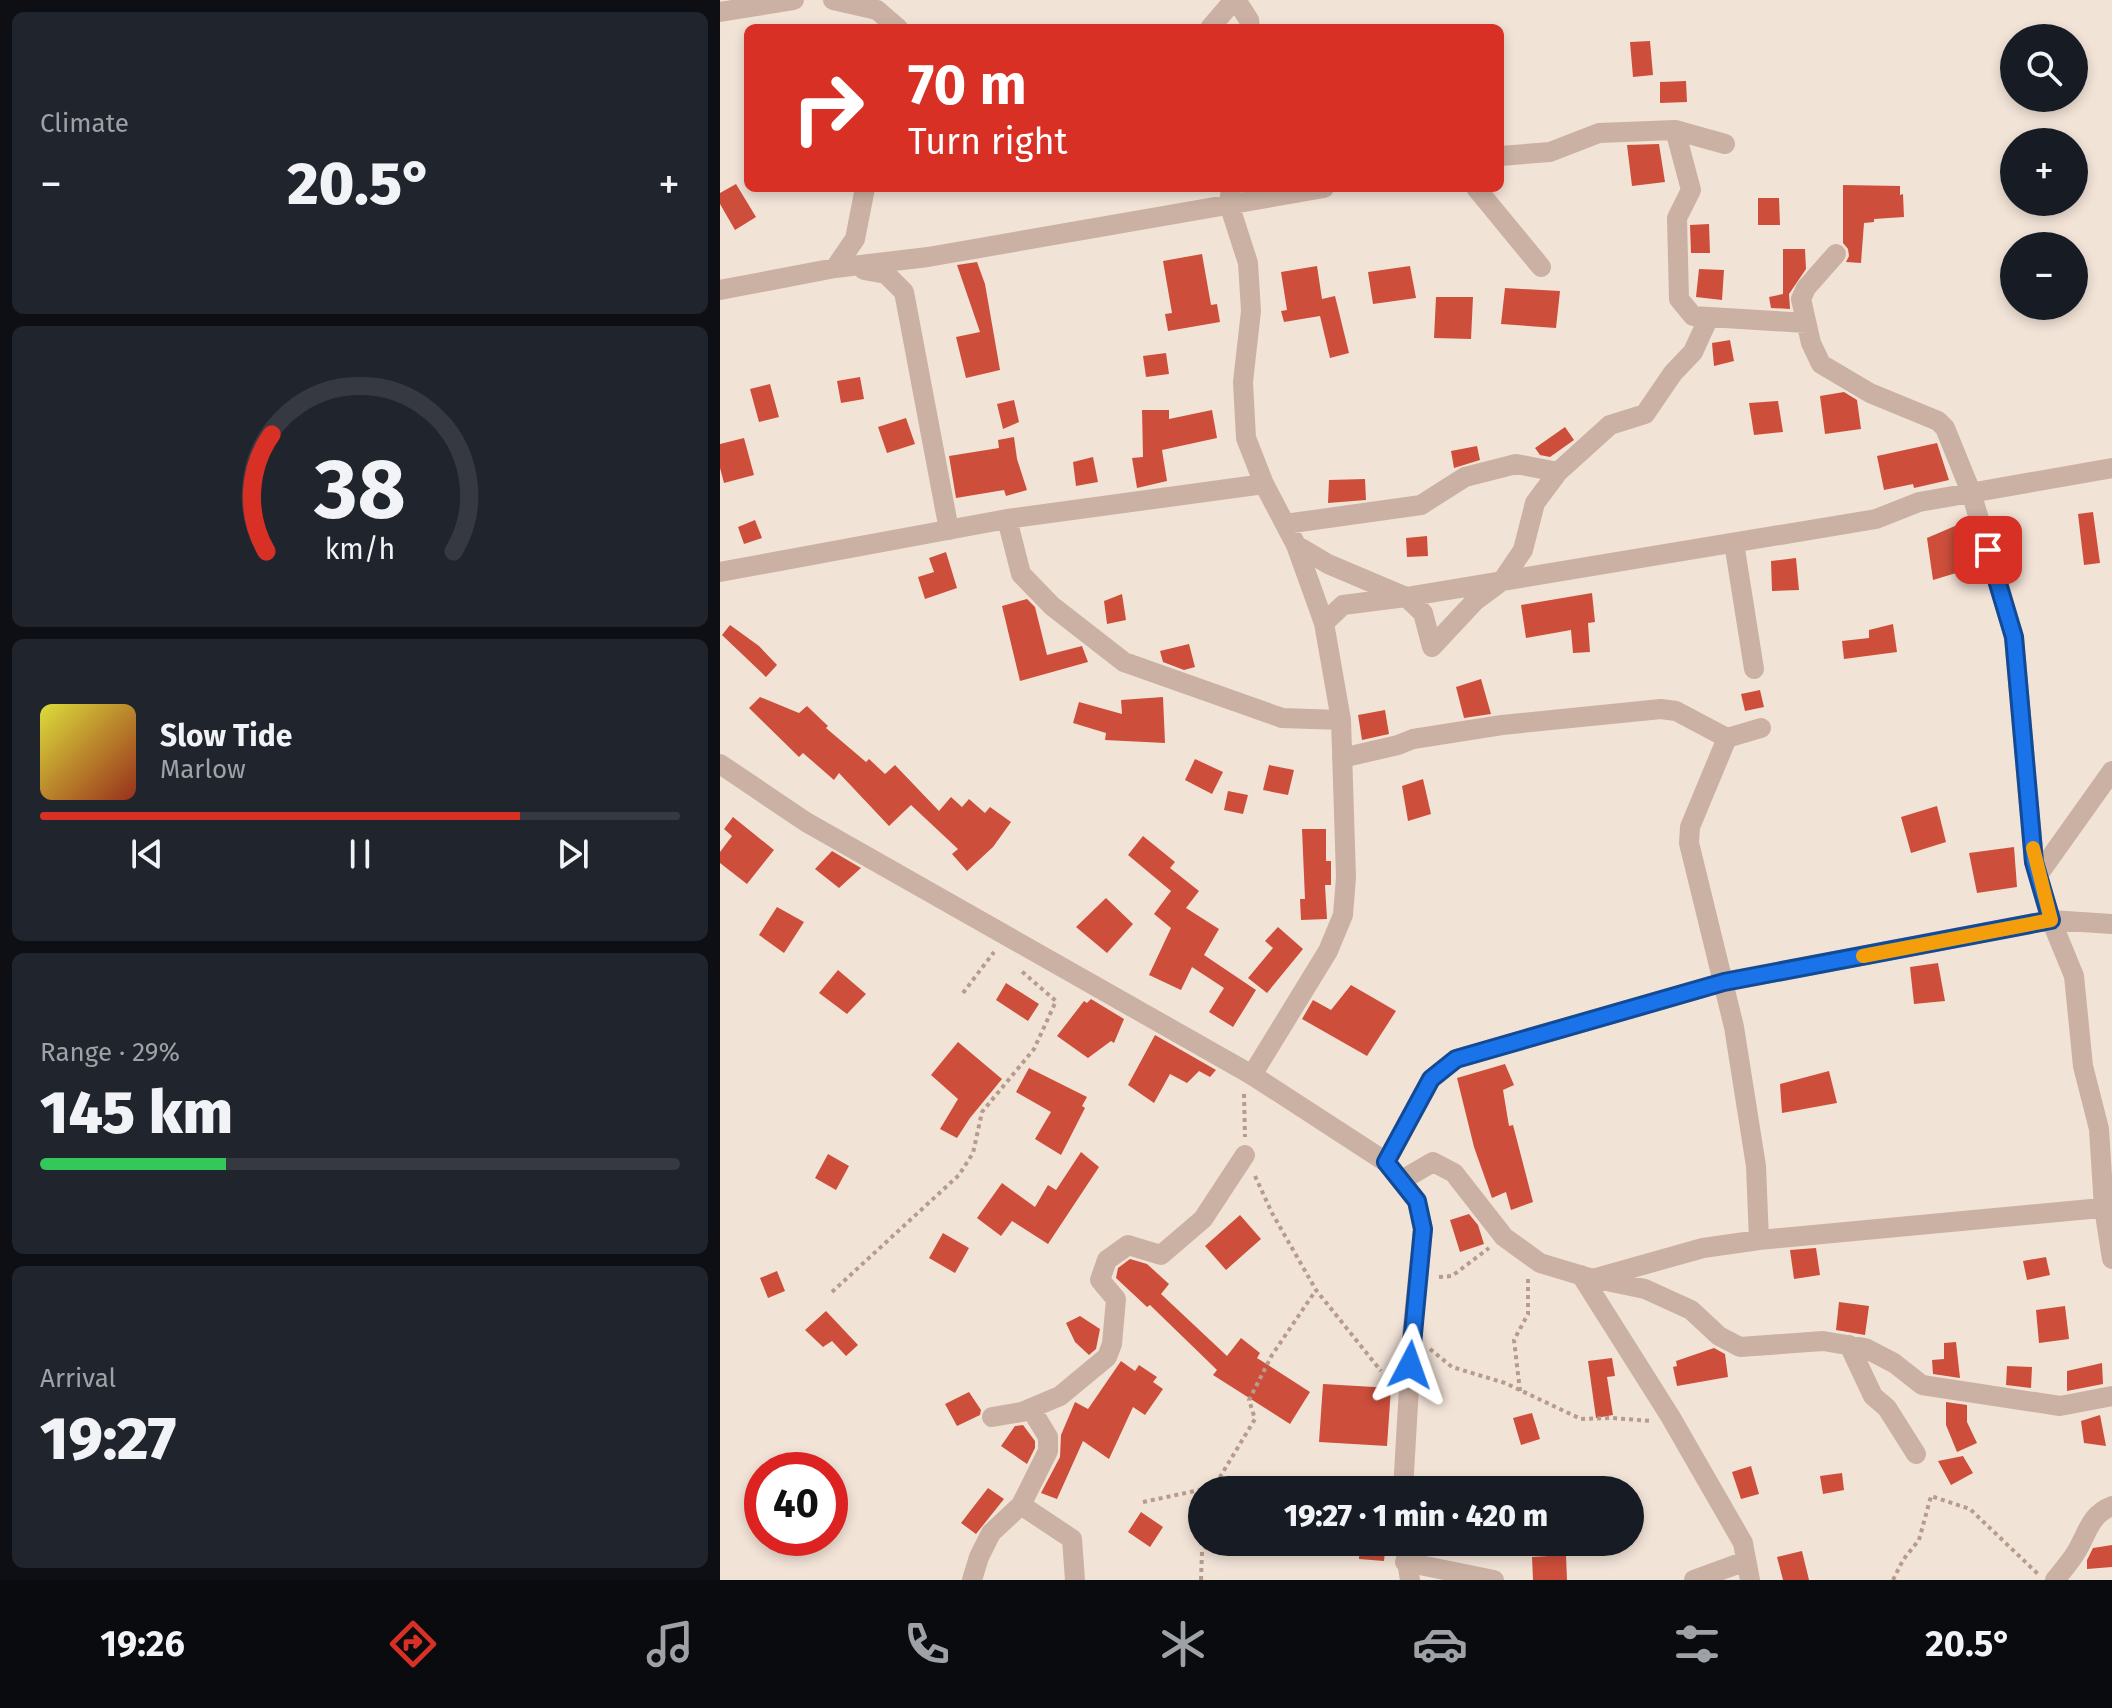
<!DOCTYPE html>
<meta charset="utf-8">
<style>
body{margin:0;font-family:"Fira Sans",sans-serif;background:#20242c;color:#f1f3f6;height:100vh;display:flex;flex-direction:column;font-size:30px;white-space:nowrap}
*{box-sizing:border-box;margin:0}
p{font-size:26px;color:#9ea1a6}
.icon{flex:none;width:44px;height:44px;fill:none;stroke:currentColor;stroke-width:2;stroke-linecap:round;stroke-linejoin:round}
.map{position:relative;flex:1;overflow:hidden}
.panel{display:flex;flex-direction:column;gap:12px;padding:12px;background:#0d0f14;width:720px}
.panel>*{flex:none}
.guide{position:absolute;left:24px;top:24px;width:760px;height:168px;border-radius:12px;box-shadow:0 4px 12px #0003;background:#d93025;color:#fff;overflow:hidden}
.controls{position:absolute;left:1280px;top:24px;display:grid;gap:16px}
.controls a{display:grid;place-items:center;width:88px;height:88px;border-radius:50%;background:#171b24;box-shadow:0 4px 12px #0003;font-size:40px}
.speed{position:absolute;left:24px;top:1452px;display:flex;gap:16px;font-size:40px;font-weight:700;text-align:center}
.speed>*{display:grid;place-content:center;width:104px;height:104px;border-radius:50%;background:#171b24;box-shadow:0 4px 12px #0003;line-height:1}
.speed .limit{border:12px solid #d22;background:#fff;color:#111}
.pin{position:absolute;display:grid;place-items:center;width:68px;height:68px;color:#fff;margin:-34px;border-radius:16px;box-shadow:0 4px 12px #0006}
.me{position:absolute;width:88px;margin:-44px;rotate:4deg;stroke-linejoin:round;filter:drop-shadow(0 0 6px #0008)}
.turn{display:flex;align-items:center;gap:28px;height:168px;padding:0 32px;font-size:36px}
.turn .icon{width:104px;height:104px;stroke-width:2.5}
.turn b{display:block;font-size:56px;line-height:68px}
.big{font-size:60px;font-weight:800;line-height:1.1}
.panel .card{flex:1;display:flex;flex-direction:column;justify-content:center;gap:12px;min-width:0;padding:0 28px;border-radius:12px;background:#20242c}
.panel .dial{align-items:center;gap:0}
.dial svg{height:208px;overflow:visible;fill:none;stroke:#363941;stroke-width:7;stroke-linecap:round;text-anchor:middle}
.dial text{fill:#f1f3f6;stroke:none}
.song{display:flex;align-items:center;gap:24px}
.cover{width:96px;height:96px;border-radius:12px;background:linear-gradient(135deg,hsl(60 70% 55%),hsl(10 70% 35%))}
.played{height:8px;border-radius:4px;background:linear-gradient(90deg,#d93025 75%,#363941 75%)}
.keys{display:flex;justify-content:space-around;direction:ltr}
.heat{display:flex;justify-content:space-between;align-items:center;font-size:44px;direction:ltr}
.charge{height:12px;border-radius:6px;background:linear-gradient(90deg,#34c759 29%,#363941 0)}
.trip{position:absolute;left:468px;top:1476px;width:456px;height:80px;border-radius:40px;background:#171b24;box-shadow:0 4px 12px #0003;font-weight:800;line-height:80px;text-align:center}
.tab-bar{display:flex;height:128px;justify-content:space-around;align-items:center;background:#090b0e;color:#9ea1a6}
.tab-bar .icon{width:56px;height:56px}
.tab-bar .current{color:#d93025}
.tab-bar b{font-size:36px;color:#f1f3f6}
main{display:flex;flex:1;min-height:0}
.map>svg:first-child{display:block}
.building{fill:#cd4f3b}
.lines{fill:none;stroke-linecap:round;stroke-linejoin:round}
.path{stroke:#b79b8d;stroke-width:4;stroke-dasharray:4 4;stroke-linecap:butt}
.minor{stroke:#cbb1a3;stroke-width:20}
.tertiary{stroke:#cbb1a3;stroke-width:20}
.route-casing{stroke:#114b97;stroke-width:20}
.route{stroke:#1a73e8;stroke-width:14}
.slow{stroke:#f59e0b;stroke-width:14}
</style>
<main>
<section class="panel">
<div class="card"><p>Climate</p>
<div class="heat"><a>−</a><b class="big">20.5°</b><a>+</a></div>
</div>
<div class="card dial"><svg viewBox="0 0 100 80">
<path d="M14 69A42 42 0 1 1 86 69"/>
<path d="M14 69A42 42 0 0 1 16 24" stroke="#d93025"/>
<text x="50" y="56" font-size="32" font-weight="700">38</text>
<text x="50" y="72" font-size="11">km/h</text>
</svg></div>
<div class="card">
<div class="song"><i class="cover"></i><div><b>Slow Tide</b><p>Marlow</p></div></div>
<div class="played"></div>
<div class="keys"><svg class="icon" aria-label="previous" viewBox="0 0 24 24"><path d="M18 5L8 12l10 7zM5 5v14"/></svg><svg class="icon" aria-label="pause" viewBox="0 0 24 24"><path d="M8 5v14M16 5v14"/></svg><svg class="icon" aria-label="next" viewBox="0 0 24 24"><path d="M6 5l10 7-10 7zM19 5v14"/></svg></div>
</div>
<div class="card"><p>Range · 29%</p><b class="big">145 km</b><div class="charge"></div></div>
<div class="card"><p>Arrival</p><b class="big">19:27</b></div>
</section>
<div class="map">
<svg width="1392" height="1580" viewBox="0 0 1392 1580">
<rect width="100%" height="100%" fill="#f2e3d7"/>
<path class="building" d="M930,41L933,75L913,77L910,42Z
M966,81L967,102L940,103V82Z
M939,144L945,182L912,186L907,145Z
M16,184L36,217L15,230L0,204V193Z
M1123,185L1180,186V195L1183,194L1184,217L1154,219V222L1144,223L1141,263L1126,262L1129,256L1128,249L1123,243Z
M1038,198H1059L1060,225H1038Z
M989,224L990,253H971L970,225Z
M1063,249H1085L1086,269L1069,294L1070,309L1051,308L1049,297L1063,294Z
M482,254L491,305L497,304L500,322L448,331L445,314L452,313L443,261Z
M257,262L265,284L280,370L246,378L236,337L260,332L237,265Z
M597,266L602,299L615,296L629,353L610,358L600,316L564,322L561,311L567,310L561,272Z
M690,266L696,298L653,304L648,272Z
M979,269L1004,270L1002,300L976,297Z
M785,288L840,291L836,328L781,324Z
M716,297H753L751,339L714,338Z
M1010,340L1014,361L994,366L992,343Z
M446,353L449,374L426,377L423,356Z
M140,377L144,399L121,403L117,381Z
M50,384L59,417L39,422L30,389Z
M1124,392L1137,400L1141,429L1105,434L1100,396Z
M294,400L299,422L283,429L277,404Z
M1058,401L1063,432L1034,435L1029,403Z
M422,410H449V419L492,410L497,438L442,450L447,481L417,488L412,458L423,457Z
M186,418L195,444L167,453L158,427Z
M845,427L854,440L830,457L820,455L815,448Z
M294,437L297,459L307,490L286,496L284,490L236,498L229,456L279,448L278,440Z
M24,438L34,475L4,483L0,468V444Z
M1217,443L1229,480L1194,488L1193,484L1164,490L1157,456Z
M757,446L760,460L734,468L731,451Z
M373,457L378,482L356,486L353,462Z
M645,479L646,500L608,503L609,480Z
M1373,512L1380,563L1364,565L1358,514Z
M35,520L42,538L24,544L18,527Z
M1235,526L1246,570L1213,580L1207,538Z
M707,536L708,556L687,557L686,538Z
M226,552L237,588L205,599L198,577L214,572L209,558Z
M1076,558L1079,590L1052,591L1051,561Z
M872,593L875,622L868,623L870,652L853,653L851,630L806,638L801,605Z
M402,594L406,620L387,624L384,601Z
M307,599L315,607L327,655L362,646L368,662L300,681L282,606Z
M1173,624L1177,652L1124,659L1122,641L1149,638V630Z
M10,625L39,646L57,665L46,677L2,635Z
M469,644L475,667L464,670L443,662L440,651Z
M761,679L771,714L744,718L736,687Z
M1040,690L1044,707L1025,711L1021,694Z
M40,697L79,713L87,706L108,726L106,728L146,762L149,759L165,774L175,765L219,811L231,797L242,807L249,799L265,813L270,807L291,822L273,847L247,871L232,854L238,849L191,805L169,826L119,773L114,780L83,753L79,757L29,708Z
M443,697L445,743L385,740L386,733L353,723L359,702L402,714L401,700Z
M665,710L669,734L642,740L638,715Z
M475,759L503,772L492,794L465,780Z
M549,765L574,770L568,795L543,790Z
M703,779L711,814L688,821L682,786Z
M508,791L528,795L523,814L504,810Z
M1217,806L1226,842L1191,853L1181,817Z
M13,817L54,850L27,884L0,863V852L12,836L4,829Z
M582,829H606V861H611V885H605L607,919L581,920L580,899H585Z
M423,836L455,862L450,868L479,891L466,908L499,929L484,955L536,990L513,1027L489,1012L504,988L472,967L461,990L429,975L451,928L434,914L451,891L408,855Z
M1294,847L1297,887L1257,893L1249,853Z
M112,851L141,868L119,888L95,869Z
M386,898L413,924L387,953L356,927Z
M57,907L84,922L64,953L39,935Z
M558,927L583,949L547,993L528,978L553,948L545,941Z
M1218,963L1225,1001L1194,1004L1190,967Z
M118,970L146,994L127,1014L99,993Z
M286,983L319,1004L308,1021L276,1000Z
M631,985L676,1011L647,1056L582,1019L593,1000L611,1010Z
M371,999L404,1019L394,1043L391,1041L368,1058L337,1036L364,1001L367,1003Z
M435,1035L496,1070L490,1077L479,1071L467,1083L450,1074L434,1103L408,1085Z
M238,1042L282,1079L250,1118L237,1138L220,1129L238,1099L211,1075Z
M785,1064L794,1085L783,1090L789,1126L793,1125L813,1202L791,1210L786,1192L772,1198L754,1147L737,1078Z
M309,1068L367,1097L362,1106L365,1108L341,1155L315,1139L331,1112L296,1092Z
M1109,1071L1117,1103L1062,1113L1060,1084Z
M361,1152L379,1167L328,1244L292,1221L281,1236L257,1218L282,1183L315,1207L328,1185L336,1190Z
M108,1154L129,1166L116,1190L95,1178Z
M749,1214L758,1225L764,1244L740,1252L730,1220Z
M520,1215L541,1239L506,1270L485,1246Z
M223,1233L249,1248L235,1273L209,1258Z
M1096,1248L1100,1275L1074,1279L1070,1250Z
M1326,1257L1330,1275L1307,1280L1303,1261Z
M410,1259L427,1264L449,1284L441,1294L507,1356L521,1338L540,1353L537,1358L590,1392L570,1424L493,1375L497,1370L430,1305L427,1307L396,1278L398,1268Z
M57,1271L65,1291L48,1298L40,1278Z
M1119,1302L1149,1306L1145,1335L1116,1330Z
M1345,1306L1349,1339L1319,1343L1316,1310Z
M106,1311L138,1345L126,1356L112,1341L103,1347L85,1330Z
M360,1316L380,1329L376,1349L369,1355L355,1342L346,1323Z
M1236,1342L1240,1378L1213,1374L1212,1360L1224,1359V1343Z
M994,1348L1005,1354L1008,1377L957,1386L953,1367L957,1366L956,1361Z
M892,1358L895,1376L887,1377L893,1415L876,1418L868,1361Z
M401,1361L415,1371L419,1365L437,1377L433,1382L443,1389L425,1415L413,1407L389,1459L363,1441L337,1499L321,1493L340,1457L341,1435L355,1402L368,1409Z
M1382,1363L1383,1384L1347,1391V1371Z
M1287,1366L1312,1367L1311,1388L1286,1385Z
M603,1384L671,1388L667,1446L599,1442Z
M249,1392L261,1410L260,1415L237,1426L225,1404Z
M1226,1402L1247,1405V1422L1257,1443L1237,1452L1226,1425Z
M812,1413L820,1439L801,1445L793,1418Z
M1380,1415L1386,1446L1364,1443L1361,1421Z
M303,1425L315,1441V1448L307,1464L281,1446L295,1426Z
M1243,1456L1253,1473L1231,1485L1218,1461Z
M1031,1466L1039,1494L1021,1499L1012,1472Z
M1122,1473L1124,1490L1103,1494L1100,1476Z
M268,1488L284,1499L256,1534L241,1523Z
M421,1512L443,1527L430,1547L408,1532Z
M640,1542H666L664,1561L639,1559Z
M1392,1545V1567L1367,1569V1560L1373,1548Z
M1082,1551L1089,1580H1063L1057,1557Z
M846,1555L847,1580H813L812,1557Z"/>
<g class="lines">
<path class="path" d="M243,993L274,952
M524,1094L525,1137
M535,1176L552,1213L596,1290L661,1371
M719,1277L732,1276L769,1248
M112,1292L239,1175L253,1153L262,1112L314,1049L336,1001L299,969
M710,1349L732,1367L785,1383L861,1419L892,1418L932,1421
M800,1391L794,1340L808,1314V1277
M498,1490L494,1487L535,1419L529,1400L552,1355L596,1290
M423,1502L494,1487
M481,1580L482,1552L489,1542
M1173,1580L1183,1560L1199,1540L1211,1496L1250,1509L1318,1574"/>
<path class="minor" d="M113,0L157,10L178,28
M516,0L529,20L530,28
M0,12L74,0
M490,28L514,0
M955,130L971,190L957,218L959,299L973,316L1086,323
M780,156L830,152L879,133L955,130L1005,144
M511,188L509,204L528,263L531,311L523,382L526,438L544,484L576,545L604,623L621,720L626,877L623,915L608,951L532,1075
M756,188L821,267
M1116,254L1086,288L1081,299L1091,343L1101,364L1150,393L1218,421L1225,428L1251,492L1294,637L1314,862L1331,920L1354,976L1363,1066L1379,1129L1384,1208L1392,1259
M115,268L135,239L145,188
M144,270L166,274L184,292L229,530
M0,290L115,268L208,257L604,188
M287,519L301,574L332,606L404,662L562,718L621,720
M565,524L701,505L745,477L796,464L838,472
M1014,543L1034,669
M576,545L608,564L686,597L703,613L712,647
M0,572L287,519L544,484
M604,623L623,605L686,597L1156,519L1199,502L1392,468
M712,647L755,601L782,581L803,550L815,503L838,472L890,425L925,414L953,373L973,352L989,317
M622,758L678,745L693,739L782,725L941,709L956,711L1007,738
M1318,875L1392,771
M666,1162L711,1079L736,1059L1004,982L1331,920L1392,924
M682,1180L713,1162L734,1173L784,1237L820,1263L873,1279L983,1248L1039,1240L1392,1207
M1039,1240L1036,1166L1014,1027L969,843L970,827L1007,738L1041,728
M861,1275L950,1416L1023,1543L1030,1580
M877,1279L925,1289L971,1310L999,1336L1020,1347L1103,1341L1145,1348L1174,1363L1202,1385L1340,1406L1392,1396
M1129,1345L1153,1396L1167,1408L1196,1454
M272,1417L302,1412L340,1396L387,1357L392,1344L396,1299L380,1280L387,1260L408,1245L441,1255L483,1219L525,1155
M301,1505L352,1539L355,1580
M685,1562L774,1580
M252,1580L259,1557L271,1533L301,1505L328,1451V1437L311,1409
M974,1580L1026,1561
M1335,1580C1343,1570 1352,1560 1358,1549C1368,1531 1371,1514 1392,1506"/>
<path class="tertiary" d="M0,764L86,822L532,1075L666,1162L697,1201L703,1229L692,1336L683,1490
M684,1542L690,1580"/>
</g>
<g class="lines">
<defs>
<path id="route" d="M690,1365L703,1229L697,1201L666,1162L711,1079L736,1059L1004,982L1331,920L1314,862L1294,637L1268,550"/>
</defs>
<use href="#route" class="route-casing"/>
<use href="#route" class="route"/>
<path class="slow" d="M1143,956L1331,920L1313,848"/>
</g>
</svg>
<div class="controls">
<a><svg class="icon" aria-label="search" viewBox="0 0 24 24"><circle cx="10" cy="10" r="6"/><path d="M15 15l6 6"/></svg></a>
<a>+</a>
<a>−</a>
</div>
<div class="speed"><div class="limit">40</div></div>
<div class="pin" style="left:1268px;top:550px;background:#d93025"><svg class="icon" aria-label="arrive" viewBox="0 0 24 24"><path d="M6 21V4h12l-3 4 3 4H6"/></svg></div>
<svg class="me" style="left:690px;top:1365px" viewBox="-20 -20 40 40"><path d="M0-17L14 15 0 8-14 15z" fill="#1a73e8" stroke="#fff" stroke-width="4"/></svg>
<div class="trip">19:27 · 1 min · 420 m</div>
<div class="guide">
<div class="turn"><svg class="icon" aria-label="right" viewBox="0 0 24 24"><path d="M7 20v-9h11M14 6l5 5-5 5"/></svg><div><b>70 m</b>Turn right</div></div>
</div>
</div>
</main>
<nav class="tab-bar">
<b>19:26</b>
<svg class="icon current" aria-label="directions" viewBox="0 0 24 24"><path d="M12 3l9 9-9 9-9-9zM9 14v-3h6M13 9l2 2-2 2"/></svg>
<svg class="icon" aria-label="music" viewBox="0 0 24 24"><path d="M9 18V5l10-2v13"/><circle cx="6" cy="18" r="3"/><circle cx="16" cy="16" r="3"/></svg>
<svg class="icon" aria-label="phone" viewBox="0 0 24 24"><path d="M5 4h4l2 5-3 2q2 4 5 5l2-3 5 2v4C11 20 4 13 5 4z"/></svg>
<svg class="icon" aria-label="climate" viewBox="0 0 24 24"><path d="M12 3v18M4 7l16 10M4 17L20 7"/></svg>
<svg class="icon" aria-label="car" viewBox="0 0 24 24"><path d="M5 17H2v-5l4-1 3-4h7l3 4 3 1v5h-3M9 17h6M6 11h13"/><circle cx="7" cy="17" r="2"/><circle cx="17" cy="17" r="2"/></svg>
<svg class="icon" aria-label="filters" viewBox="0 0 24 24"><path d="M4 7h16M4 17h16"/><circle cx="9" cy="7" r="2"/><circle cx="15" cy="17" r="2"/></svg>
<b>20.5°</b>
</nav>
